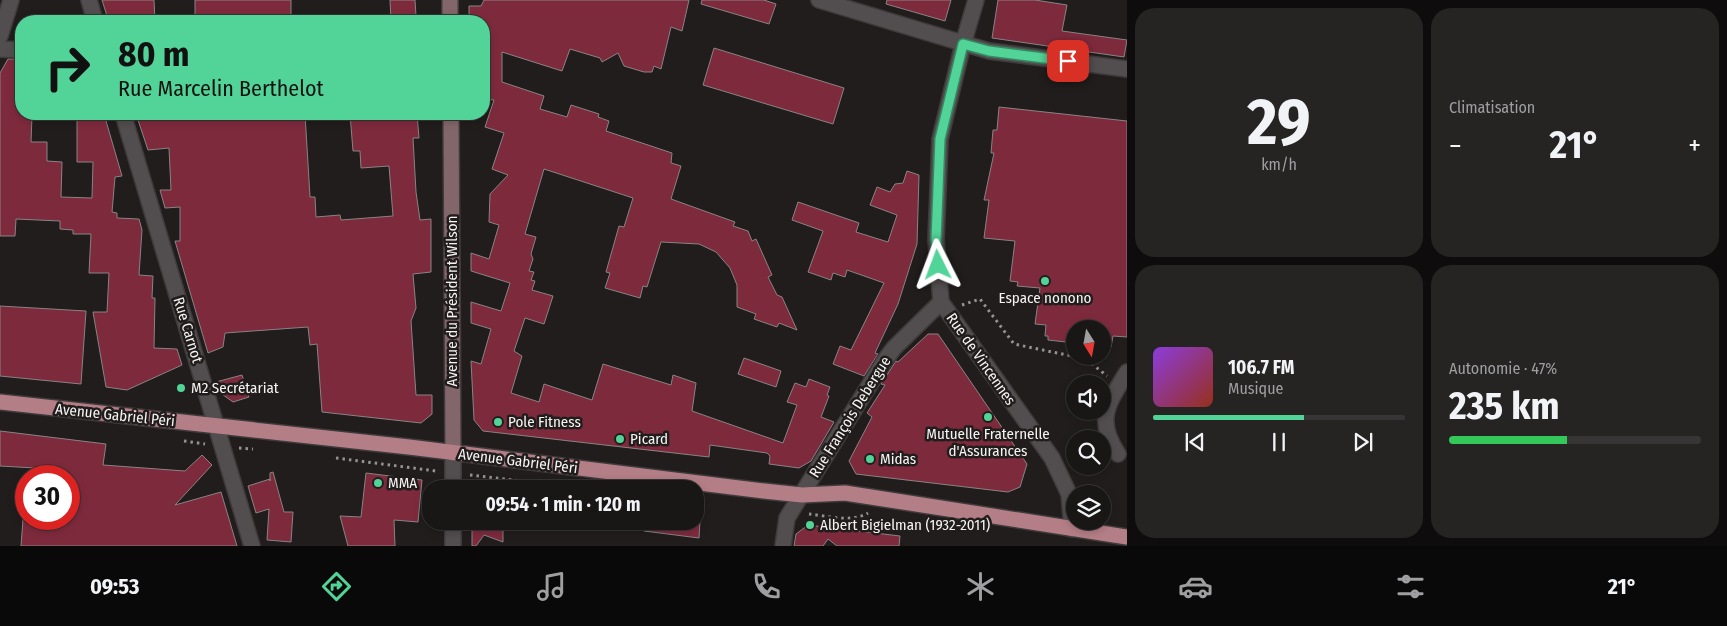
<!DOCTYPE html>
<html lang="fr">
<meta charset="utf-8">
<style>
body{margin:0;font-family:"Fira Sans Condensed",sans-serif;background:#262323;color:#f1f3f6;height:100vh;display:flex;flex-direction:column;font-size:19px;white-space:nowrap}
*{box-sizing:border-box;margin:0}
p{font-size:16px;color:#9f9fa1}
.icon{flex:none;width:28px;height:28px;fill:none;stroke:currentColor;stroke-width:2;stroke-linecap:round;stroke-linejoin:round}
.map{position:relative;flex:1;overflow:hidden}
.drawer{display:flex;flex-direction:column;gap:8px;padding:8px;background:#0e0c0c;width:600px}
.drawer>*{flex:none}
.top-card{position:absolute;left:15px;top:15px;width:475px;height:105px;border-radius:20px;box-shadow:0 2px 8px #0003,0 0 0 1px #373535;background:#52d397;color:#111;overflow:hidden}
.needle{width:32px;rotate:169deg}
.buttons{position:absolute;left:1066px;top:320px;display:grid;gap:10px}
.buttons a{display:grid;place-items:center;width:45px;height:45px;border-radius:50%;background:#191616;box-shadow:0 2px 8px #0003,0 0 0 1px #373535;font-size:25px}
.speed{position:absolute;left:15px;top:465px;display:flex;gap:10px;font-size:25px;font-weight:700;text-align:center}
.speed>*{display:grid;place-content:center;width:65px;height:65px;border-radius:50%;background:#191616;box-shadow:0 2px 8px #0003,0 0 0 1px #373535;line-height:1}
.speed .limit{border:8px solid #d22;background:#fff;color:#111}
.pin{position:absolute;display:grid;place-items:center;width:42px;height:42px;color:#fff;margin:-21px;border-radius:10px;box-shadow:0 2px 8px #0006}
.me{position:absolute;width:55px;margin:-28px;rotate:357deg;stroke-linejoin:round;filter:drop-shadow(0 0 4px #0008)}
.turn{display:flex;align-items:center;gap:18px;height:105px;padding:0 20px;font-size:22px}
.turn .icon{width:65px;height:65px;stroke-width:2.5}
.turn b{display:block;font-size:35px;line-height:42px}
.big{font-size:38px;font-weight:700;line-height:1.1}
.drawer .tile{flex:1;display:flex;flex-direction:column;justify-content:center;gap:8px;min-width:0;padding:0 18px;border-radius:20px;background:#262323}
.drawer .dial{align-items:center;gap:0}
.dial b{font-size:65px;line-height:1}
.song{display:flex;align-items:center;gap:15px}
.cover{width:60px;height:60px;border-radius:8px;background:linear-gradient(135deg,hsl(270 70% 55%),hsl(10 70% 35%))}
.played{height:5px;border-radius:2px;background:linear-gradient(90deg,#52d397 60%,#373535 60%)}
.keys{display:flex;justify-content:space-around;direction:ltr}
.heat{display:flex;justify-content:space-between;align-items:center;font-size:28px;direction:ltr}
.charge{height:8px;border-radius:4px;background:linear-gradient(90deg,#34c759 47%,#373535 0)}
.drawer .tiles{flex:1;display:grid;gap:8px;grid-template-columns:repeat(2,1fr)}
.trip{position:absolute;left:422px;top:480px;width:282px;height:50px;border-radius:20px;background:#191616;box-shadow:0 2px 8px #0003,0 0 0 1px #373535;font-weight:700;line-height:50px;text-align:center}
.tab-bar{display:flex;height:80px;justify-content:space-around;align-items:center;background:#0a0909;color:#9f9fa1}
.tab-bar .icon{width:35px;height:35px}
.tab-bar .on{color:#52d397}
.tab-bar b{font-size:22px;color:#f1f3f6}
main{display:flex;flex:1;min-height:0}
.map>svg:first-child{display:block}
.building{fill:#7e2a3d;stroke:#898384}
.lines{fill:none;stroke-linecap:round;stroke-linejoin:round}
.street-casing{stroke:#3f3b3c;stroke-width:18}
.secondary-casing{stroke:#3f3b3c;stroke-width:18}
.primary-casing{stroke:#3f3b3c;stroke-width:18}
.path{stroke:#959292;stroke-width:3;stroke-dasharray:2.5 4;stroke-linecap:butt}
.street{stroke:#524d4e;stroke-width:15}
.secondary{stroke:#83666a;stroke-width:15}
.primary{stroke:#b47e86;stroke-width:15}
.route-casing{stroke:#358962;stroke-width:12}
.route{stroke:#52d397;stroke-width:9}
.poi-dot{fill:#52d397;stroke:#211d1d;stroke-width:2}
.labels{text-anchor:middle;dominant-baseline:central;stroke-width:5;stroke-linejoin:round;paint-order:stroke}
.poi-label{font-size:15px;fill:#f6f3f3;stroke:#211d1d;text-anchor:start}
.street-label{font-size:15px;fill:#f6f3f3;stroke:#211d1d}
</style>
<main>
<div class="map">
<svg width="1127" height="546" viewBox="0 0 1127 546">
<rect width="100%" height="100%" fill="#211d1d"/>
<path class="building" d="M102,0H154L155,21H128V15L107,16Z
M195,0H291V21H195Z
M390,0H415L416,16L409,17V21H391Z
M484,0H689L682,31L671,27L661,69L654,66L652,72H644L624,66L618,53L602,62L600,58L570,49L562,71L502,52V82L544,96L540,109L567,117L571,105L599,114L598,117L609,121L606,131L672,153L671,163L681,166L671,199L735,222L733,226L748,231L752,241L756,239L772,275L768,277L777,295L782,297L797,330L779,323L777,327L754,319L756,314L737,307V285L730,268L716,252L699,244L661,242L647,287L643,286L640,298L605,288L610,273L606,272L619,226L624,227L633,198L544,169L525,234L536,237L531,254L533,259L529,271L534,272L531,280L535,281L532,290L553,296L544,324L525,318L514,351L522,356L511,393L539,402L544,384L592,400L603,364L671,385L673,375L696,383L692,411L783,443L797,405L787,402L795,383L806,387L809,379L830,387L827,395L829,396L821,417L834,422L811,461L799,468L769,464L770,456L767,453L710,445L709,457L483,431L474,420L471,361L481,364L491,329L471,323V302L501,311L510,283L471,271V253L489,259L499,225L489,222L490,194L508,175L492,169L504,133L485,127L494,100L484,99V21H469V6H481Z
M702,0H764L776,4L769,24L701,4Z
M887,0H951L945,21L886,4Z
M998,0H1035L1067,5L1062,31L1127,40L1124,57L992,38Z
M714,48L844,88L833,124L703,85Z
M8,59H18L17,65H21V114L32,116L31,142H47V161L62,162L61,197L92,198L93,162H77V114H104L122,176L115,177L112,212L117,213V218L139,219L142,230L139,275L153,276L152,298H155L154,348L177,349L182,365L127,390L106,387L93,312H107L109,273H89L91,234H73V230L60,229V221L16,219L15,236H0V73Z
M999,107L1127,121V337L1113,336L1111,347L1102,346V329H1075V343L1048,340V336H1045L1046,325L1035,324L1040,288L1017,286L1018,282L1010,281L1015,241L984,238L989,200H984L994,153H991L993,130H997Z
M136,114H305L310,197H315L316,217L340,215L341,220L393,216L389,166L361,168L360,151H353L350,114H417L419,138H413L416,192L420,220L431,219V272L413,274L416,308L411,321L416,395H432V414L421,423L322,412L317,344L310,345L308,327L225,333L223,347L208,353L175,241H180V207L165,208L160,190H171L169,148L148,150Z
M907,171L919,175L917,244L898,304L875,353L878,354L864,376L833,364L840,346L851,350L884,283L847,270L845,277L833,273L831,280L808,272L823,231L792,220L798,202L859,223L856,232L888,242L897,215L870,205L877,187L890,192L895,184L903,183Z
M0,306L86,311L81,384L0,376Z
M928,334H938L1027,464L1020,487L1008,492L856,474L849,461L872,417L867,413L885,385L881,384L896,361L898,362Z
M744,358L781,371L776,387L738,374Z
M242,375L249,397L233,402L219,392L216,382Z
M0,431L106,444L103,465L185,471L202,455L212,465L175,505L221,492L237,546H21L23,519H69V476H34L35,468L0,466Z
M273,472L284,512H293L291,542L267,540L269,509L256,513L248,486L270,479V481V473Z
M366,473L422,480L418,522L394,520L395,546H348L340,516L361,517Z
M462,521H503V542L484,535L476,546H472V530L462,527Z
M645,521H700L699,538L644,531Z
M808,525L900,536L899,546H837L828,539L823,546H794L796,534Z"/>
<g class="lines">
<defs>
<path id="street" d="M89,0L95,21
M819,0L989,51L1127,69
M976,0L963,44L940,139L936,240L941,302L1052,458L1069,494L1072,529
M0,36L11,0
M0,49L21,50
M123,114L252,546
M453,453V489
M1118,454C1095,419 1108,404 1127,372
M453,521V546
M783,546L787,518L885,360L894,348L941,302"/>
<path id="secondary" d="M450,0V21
M451,114L453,453"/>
<path id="primary" d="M0,402L409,447L764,491L802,495L845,493L1127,537"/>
</defs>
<use href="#street" class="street-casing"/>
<use href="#secondary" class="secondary-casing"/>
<use href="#primary" class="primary-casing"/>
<path class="path" d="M962,305L980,299L1014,344L1086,359L1107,376
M184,441L205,444
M239,448L253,449
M336,458L436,471
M470,475L589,489
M809,514C828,516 851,523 868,513"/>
<use href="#street" class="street"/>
<use href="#secondary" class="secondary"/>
<use href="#primary" class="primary"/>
</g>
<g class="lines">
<defs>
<path id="route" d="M938,265L936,240L940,139L963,44L989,51L1068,61"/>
</defs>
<use href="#route" class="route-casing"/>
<use href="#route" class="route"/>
</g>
<g class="poi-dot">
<circle cx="1045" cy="281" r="5"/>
<circle cx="181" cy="388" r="5"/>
<circle cx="988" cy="417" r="5"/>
<circle cx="498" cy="422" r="5"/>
<circle cx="620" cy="439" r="5"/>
<circle cx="870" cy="459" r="5"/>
<circle cx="378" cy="483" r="5"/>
<circle cx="810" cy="525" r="5"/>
</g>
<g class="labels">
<g class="poi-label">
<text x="1045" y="298" text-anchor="middle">Espace nonono</text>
<text x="191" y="388">M2 Secrétariat</text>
<text x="508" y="422">Pole Fitness</text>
<text x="988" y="434" text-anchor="middle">Mutuelle Fraternelle<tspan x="988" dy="17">d'Assurances</tspan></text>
<text x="630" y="439">Picard</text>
<text x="880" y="459">Midas</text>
<text x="388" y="483">MMA</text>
<text x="820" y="525">Albert Bigielman (1932-2011)</text>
</g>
<g class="street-label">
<text transform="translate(452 301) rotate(-90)">Avenue du Président Wilson</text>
<text transform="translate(188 330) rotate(73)">Rue Carnot</text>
<text transform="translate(981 359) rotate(55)">Rue de Vincennes</text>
<text transform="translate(115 415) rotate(6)">Avenue Gabriel Péri</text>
<text transform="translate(850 417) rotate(-58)">Rue François Debergue</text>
<text transform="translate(518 461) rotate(7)">Avenue Gabriel Péri</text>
</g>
</g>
</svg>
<div class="buttons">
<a><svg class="needle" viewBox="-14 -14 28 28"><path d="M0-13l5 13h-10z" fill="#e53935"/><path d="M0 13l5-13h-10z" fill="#9f9fa1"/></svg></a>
<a><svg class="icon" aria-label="sound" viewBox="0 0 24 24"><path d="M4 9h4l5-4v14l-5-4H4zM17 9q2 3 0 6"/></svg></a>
<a><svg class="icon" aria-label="search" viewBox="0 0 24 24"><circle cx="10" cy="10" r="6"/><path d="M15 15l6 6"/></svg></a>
<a><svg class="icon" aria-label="layers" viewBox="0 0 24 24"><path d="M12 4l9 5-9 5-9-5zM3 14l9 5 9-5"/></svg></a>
</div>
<div class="speed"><div class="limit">30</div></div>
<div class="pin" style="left:1068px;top:61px;background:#d93025"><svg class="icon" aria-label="arrive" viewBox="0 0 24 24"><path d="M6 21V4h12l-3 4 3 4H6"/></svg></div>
<svg class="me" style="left:938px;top:265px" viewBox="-20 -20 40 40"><path d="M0-17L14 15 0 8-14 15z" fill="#52d397" stroke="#fff" stroke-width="4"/></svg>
<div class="trip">09:54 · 1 min · 120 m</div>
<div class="top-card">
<div class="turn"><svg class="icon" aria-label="right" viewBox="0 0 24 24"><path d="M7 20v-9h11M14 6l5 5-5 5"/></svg><div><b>80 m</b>Rue Marcelin Berthelot</div></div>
</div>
</div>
<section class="drawer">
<div class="tiles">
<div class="tile dial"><b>29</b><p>km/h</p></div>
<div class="tile"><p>Climatisation</p>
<div class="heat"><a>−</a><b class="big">21°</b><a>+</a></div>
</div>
<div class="tile">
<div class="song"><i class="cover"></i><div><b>106.7 FM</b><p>Musique</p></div></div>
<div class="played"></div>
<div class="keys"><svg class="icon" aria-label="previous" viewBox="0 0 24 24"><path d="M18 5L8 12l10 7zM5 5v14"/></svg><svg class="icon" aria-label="pause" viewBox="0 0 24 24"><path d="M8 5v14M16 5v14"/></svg><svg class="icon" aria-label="next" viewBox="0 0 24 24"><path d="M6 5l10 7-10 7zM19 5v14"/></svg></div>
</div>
<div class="tile"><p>Autonomie · 47%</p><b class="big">235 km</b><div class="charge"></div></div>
</div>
</section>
</main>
<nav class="tab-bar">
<b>09:53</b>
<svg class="icon on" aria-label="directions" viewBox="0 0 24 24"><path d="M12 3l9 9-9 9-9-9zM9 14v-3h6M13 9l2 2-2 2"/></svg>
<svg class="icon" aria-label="music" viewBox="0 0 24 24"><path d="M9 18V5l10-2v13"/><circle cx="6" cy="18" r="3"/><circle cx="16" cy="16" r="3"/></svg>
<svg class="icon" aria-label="phone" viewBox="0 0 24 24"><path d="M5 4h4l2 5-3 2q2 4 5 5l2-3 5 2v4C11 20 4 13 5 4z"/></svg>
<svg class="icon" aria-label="climate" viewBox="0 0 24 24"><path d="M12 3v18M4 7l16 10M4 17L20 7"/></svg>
<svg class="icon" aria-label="car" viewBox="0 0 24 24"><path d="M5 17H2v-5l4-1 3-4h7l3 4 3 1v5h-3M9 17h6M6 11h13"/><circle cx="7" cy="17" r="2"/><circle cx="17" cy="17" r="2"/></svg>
<svg class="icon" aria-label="filters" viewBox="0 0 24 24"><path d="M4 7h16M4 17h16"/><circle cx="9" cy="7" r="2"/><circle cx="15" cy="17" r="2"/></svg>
<b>21°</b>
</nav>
